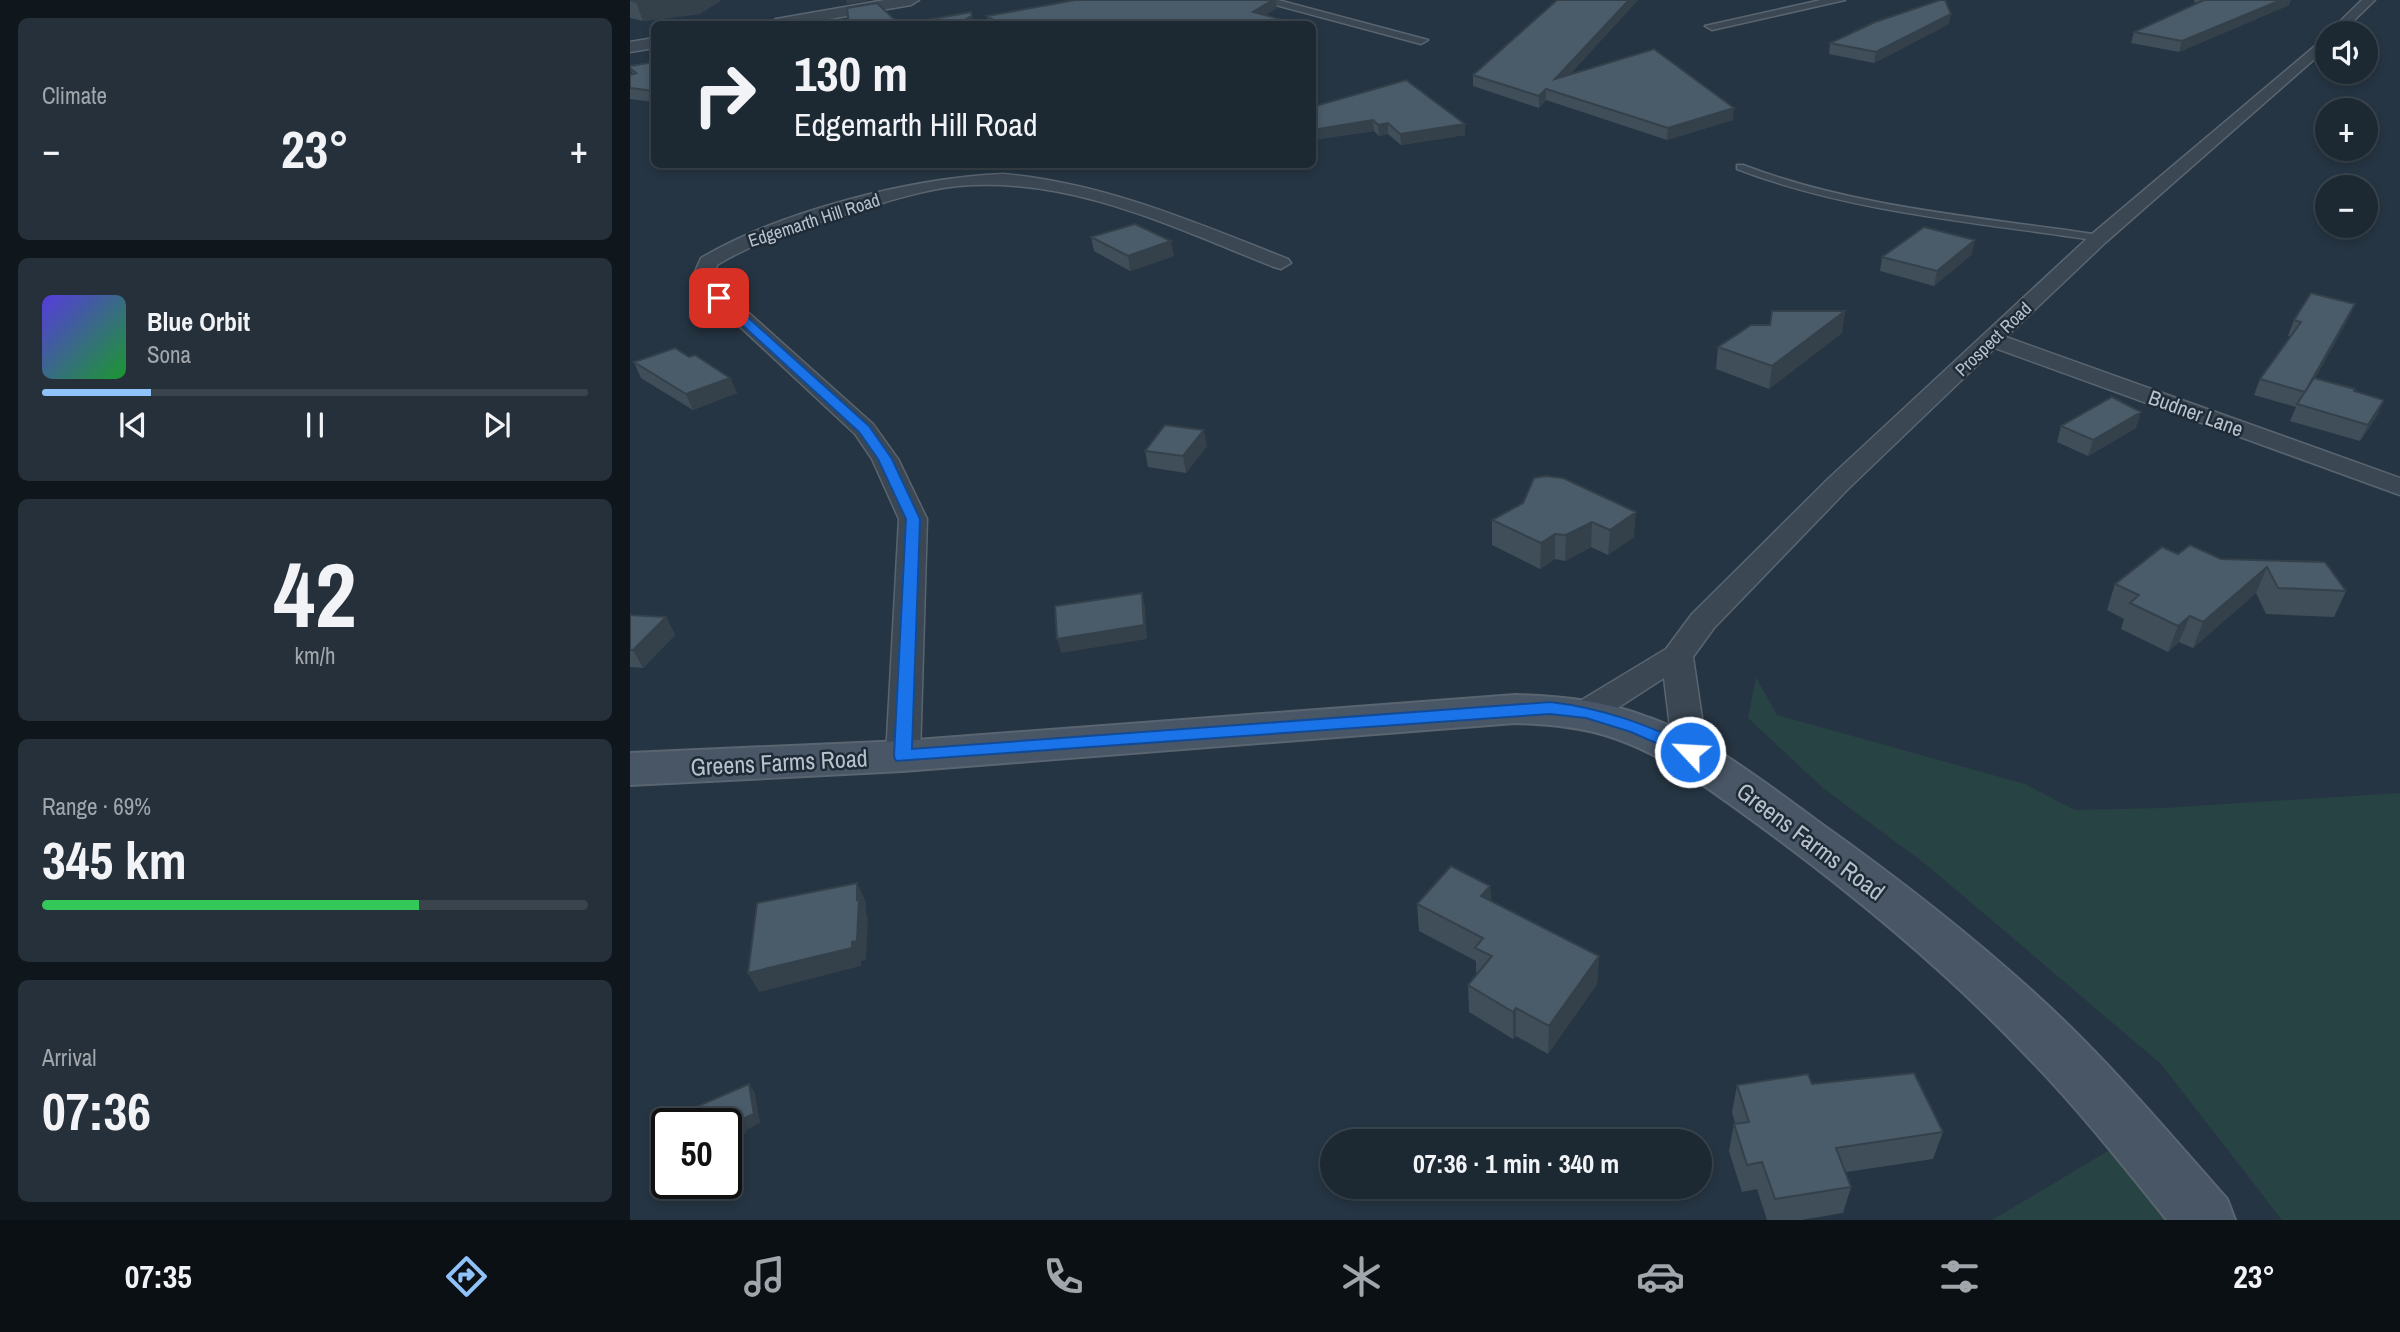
<!DOCTYPE html>
<meta charset="utf-8">
<style>
body{margin:0;font-family:"Archivo Narrow",sans-serif;background:#25303a;color:#f1f3f6;height:100vh;display:flex;flex-direction:column;font-size:26px;white-space:nowrap}
*{box-sizing:border-box;margin:0}
p{font-size:23px;color:#a0a6ac}
.icon{flex:none;width:38px;height:38px;fill:none;stroke:currentColor;stroke-width:2;stroke-linecap:round;stroke-linejoin:round}
.map{position:relative;flex:1;overflow:hidden}
.panel{display:flex;flex-direction:column;gap:18px;padding:18px;background:#0f161c;width:630px}
.panel>*{flex:none}
.top-card{position:absolute;left:21px;top:21px;width:665px;height:147px;border-radius:10px;box-shadow:0 4px 10px #0003,0 0 0 2px #3a444d;background:#1c2832;color:#f1f3f6;overflow:hidden}
.tools{position:absolute;left:1685px;top:21px;display:grid;gap:14px}
.tools a{display:grid;place-items:center;width:63px;height:63px;border-radius:50%;background:#1c2832;box-shadow:0 4px 10px #0003,0 0 0 2px #3a444d;font-size:35px}
.speed{position:absolute;left:21px;top:1108px;display:flex;gap:14px;font-size:35px;font-weight:700;text-align:center}
.speed>*{display:grid;place-content:center;width:91px;height:91px;border-radius:50%;background:#1c2832;box-shadow:0 4px 10px #0003,0 0 0 2px #3a444d;line-height:1}
.speed .limit{border:4px solid #111;border-radius:10px;background:#fff;color:#111}
.pin{position:absolute;display:grid;place-items:center;width:60px;height:60px;color:#fff;margin:-30px;border-radius:14px;box-shadow:0 4px 10px #0006}
.me{position:absolute;width:77px;margin:-38px;rotate:295deg;stroke-linejoin:round;filter:drop-shadow(0 0 5px #0008)}
.turn{display:flex;align-items:center;gap:24px;height:147px;padding:0 28px;font-size:32px}
.turn .icon{width:91px;height:91px;stroke-width:2.5}
.turn b{display:block;font-size:49px;line-height:60px}
.big{font-size:52px;font-weight:700;line-height:1.1}
.panel .widget{flex:1;display:flex;flex-direction:column;justify-content:center;gap:10px;min-width:0;padding:0 24px;border-radius:10px;background:#25303a}
.panel .dial{align-items:center;gap:0}
.dial b{font-size:91px;line-height:1}
.song{display:flex;align-items:center;gap:21px}
.cover{width:84px;height:84px;border-radius:10px;background:linear-gradient(135deg,hsl(250 70% 55%),hsl(130 70% 35%))}
.played{height:7px;border-radius:4px;background:linear-gradient(90deg,#90c2fa 20%,#3a444d 20%)}
.keys{display:flex;justify-content:space-around;direction:ltr}
.heat{display:flex;justify-content:space-between;align-items:center;font-size:38px;direction:ltr}
.charge{height:10px;border-radius:5px;background:linear-gradient(90deg,#34c759 69%,#3a444d 0)}
.trip{position:absolute;left:690px;top:1129px;width:392px;height:70px;border-radius:35px;background:#1c2832;box-shadow:0 4px 10px #0003,0 0 0 2px #3a444d;font-weight:700;line-height:70px;text-align:center}
.dock{display:flex;height:112px;justify-content:space-around;align-items:center;background:#0b1014;color:#a0a6ac}
.dock .icon{width:49px;height:49px}
.dock .active{color:#90c2fa}
.dock b{font-size:32px;color:#f1f3f6}
main{display:flex;flex:1;min-height:0}
.map>svg:first-child{display:block}
.green{fill:#284344}
.lines{fill:none;stroke-linecap:round;stroke-linejoin:round}
.service-casing{stroke:#596570;stroke-width:3}
.minor-casing{stroke:#596570;stroke-width:3}
.tertiary-casing{stroke:#596570;stroke-width:3}
.secondary-casing{stroke:#596570;stroke-width:4}
.service{fill:#3b4753;fill-rule:evenodd}
.minor{fill:#3b4753;fill-rule:evenodd}
.tertiary{fill:#3b4753;fill-rule:evenodd}
.secondary{fill:#495666;fill-rule:evenodd}
.wall{fill:#404e5a}
.shaded-wall{fill:#34404a}
.building{fill:#4a5b69;stroke:#34404a;stroke-width:2}
.route{fill:#1a73e8;stroke:#114b97;stroke-width:2}
.labels{text-anchor:middle;dominant-baseline:central;stroke-width:5;stroke-linejoin:round;paint-order:stroke}
.far-street-label{font-size:18px;fill:#b8c2cd;stroke:#1f2c38}
.street-label{font-size:21px;fill:#b8c2cd;stroke:#1f2c38}
.near-street-label{font-size:24px;fill:#b8c2cd;stroke:#1f2c38}
</style>
<main>
<section class="panel">
<div class="widget"><p>Climate</p>
<div class="heat"><a>−</a><b class="big">23°</b><a>+</a></div>
</div>
<div class="widget">
<div class="song"><i class="cover"></i><div><b>Blue Orbit</b><p>Sona</p></div></div>
<div class="played"></div>
<div class="keys"><svg class="icon" aria-label="previous" viewBox="0 0 24 24"><path d="M18 5L8 12l10 7zM5 5v14"/></svg><svg class="icon" aria-label="pause" viewBox="0 0 24 24"><path d="M8 5v14M16 5v14"/></svg><svg class="icon" aria-label="next" viewBox="0 0 24 24"><path d="M6 5l10 7-10 7zM19 5v14"/></svg></div>
</div>
<div class="widget dial"><b>42</b><p>km/h</p></div>
<div class="widget"><p>Range · 69%</p><b class="big">345 km</b><div class="charge"></div></div>
<div class="widget"><p>Arrival</p><b class="big">07:36</b></div>
</section>
<div class="map">
<svg width="1770" height="1220" viewBox="0 0 1770 1220">
<rect width="100%" height="100%" fill="#263543"/>
<path class="green" d="M1126,677L1147,715L1395,784L1445,810L1534,808L1770,793V1220H1652L1531,1064L1298,866L1193,788L1118,718Z
M1503,1136L1575,1220H1362Z"/>
<g class="lines">
<defs>
<path id="service" d="M1107,165H1113C1226,208 1350,217 1469,235L1474,238L1469,241C1348,222 1222,213 1107,169Z"/>
<path id="minor" d="M627,0H648L798,40L791,44Z
M1191,0H1215L1082,30L1075,26Z
M1732,0H1745L1711,33H1698Z
M1698,35V47L1476,242L1376,337L1770,478V495L1365,348L1218,489L1084,628L1063,657L1077,752L1072,760L1060,764L1048,760L1043,752L1034,678L969,720L957,723L945,720L941,712L945,704L1036,649L1062,614L1200,477L1462,234Z
M373,174C474,183 564,222 658,259L661,263L651,269L644,267C543,227 440,176 328,186C291,190 255,202 220,213C174,226 128,240 87,265L82,280L243,424L268,459L297,519L290,756L285,764L273,768L261,764L256,756L269,519L242,459L225,434L61,281L71,258C151,211 280,178 373,174Z"/>
<path id="tertiary" d="M255,0H289L281,5L170,24H138L146,19Z
M24,38V48L0,52V42Z"/>
<path id="secondary" d="M885,695C932,696 976,701 1020,718C1081,740 1134,782 1186,820C1272,881 1356,946 1432,1019C1491,1076 1543,1138 1597,1199L1605,1220H1537C1491,1163 1446,1106 1395,1054C1294,948 1176,856 1056,773C994,736 957,725 885,723L273,771L0,785V753L273,741Z"/>
</defs>
<use href="#service" class="service-casing"/>
<use href="#minor" class="minor-casing"/>
<use href="#tertiary" class="tertiary-casing"/>
<use href="#secondary" class="secondary-casing"/>
<use href="#service" class="service"/>
<use href="#minor" class="minor"/>
<use href="#tertiary" class="tertiary"/>
<use href="#secondary" class="secondary"/>
</g>
<path class="wall" d="M0,0L70,14L13,21L0,18Z
M927,0H1008L939,75L1103,120L1037,140L916,100L909,108L843,86V75Z
M1564,0H1661L1659,5L1549,52L1501,43L1504,32L1568,3L1564,2Z
M647,8L635,15L657,21V24H359L357,16Z
M1319,24L1244,63L1199,54L1200,43Z
M24,62V102L0,99V75L2,74L0,66Z
M682,107L835,124V135L771,145L758,134L749,136L744,131L682,140Z
M461,237L544,256L500,271L464,251Z
M1342,254L1304,286L1250,271L1252,257Z
M1725,304L1718,319L1685,378L1724,391L1747,416L1730,441L1660,421L1666,407L1624,395L1630,379L1661,336H1658L1664,320Z
M1215,311L1212,333L1139,389L1086,369L1088,347L1140,325Z
M59,357L100,378L107,393L63,410L11,378L4,362Z
M1431,426L1506,428L1458,456L1427,442Z
M577,446L556,473L518,467L515,451Z
M904,478L1004,537L978,555L961,547L935,561L925,559L910,569L862,545V520L893,503Z
M1548,554L1591,559L1695,562L1716,591L1704,617L1636,614L1626,593L1563,648L1549,642L1538,652L1491,629L1494,619L1477,610L1485,584Z
M0,615L36,617L45,635L13,668L0,667Z
M860,886L861,901L969,956L967,984L918,1054L886,1036L883,1039L839,1012L838,985L846,975V961L789,931L787,904Z
M1182,1084L1313,1132L1303,1159L1216,1172L1221,1187L1213,1213L1171,1220H1137L1127,1189L1112,1192L1099,1151L1104,1124L1105,1123L1102,1112L1107,1085Z"/>
<path class="shaded-wall" d="M20,0H92L70,14L13,21L6,2Z
M216,0H237V1L217,4Z
M643,0H646L647,8L624,22L623,12Z
M999,0H1008L925,91V79Z
M1651,0H1661L1659,5L1549,52L1552,41Z
M1321,14L1319,24L1244,63L1246,52Z
M342,16L344,24H327Z
M916,89V100L909,108V96Z
M1104,108L1103,120L1037,140L1038,128Z
M743,120L744,131L682,140V130Z
M758,123V134L749,136L748,125Z
M835,124V135L771,145L770,134Z
M1345,240L1342,254L1304,286L1307,271Z
M541,241L544,256L500,271L498,256Z
M1725,304L1718,319L1669,408L1675,392Z
M1215,311L1212,333L1139,389L1142,366Z
M100,378L107,393L63,410L56,394Z
M1754,400L1747,416L1730,441L1738,425Z
M1511,412L1506,428L1458,456L1463,440Z
M574,430L577,446L556,473L553,456Z
M1006,512L1004,537L978,555L980,530Z
M962,522L961,547L935,561L936,535Z
M925,534V559L910,569L911,543Z
M1637,567L1626,593L1563,648L1573,622Z
M512,593L515,607L517,639L431,653L427,639Z
M1560,616L1549,642L1538,652L1548,626Z
M36,617L45,635L13,668L3,650Z
M227,883L236,902V913L238,918L236,960L231,961V966L129,992L118,973L222,942Z
M860,886L861,914L851,896Z
M969,956L967,984L918,1054L919,1026Z
M886,1008V1036L883,1039V1012Z
M119,1084L125,1093L130,1123L116,1130V1133L96,1142V1129L110,1120Z"/>
<path class="building" d="M0,0H20L6,2Z
M445,0H643L623,12L657,21L648,24H650H371L357,16Z
M927,0H999L925,79L1024,49L1104,108L1038,128L916,89L909,96L843,75Z
M1310,0H1315L1321,14L1246,52L1200,43L1245,22Z
M1574,0H1651L1552,41L1504,32Z
M247,3L269,24H219L217,8Z
M341,12L342,16L327,24H275Z
M24,62V91L0,88V75L6,73L0,68V66Z
M776,80L835,124L770,134L758,123L748,125L743,120L682,130V107Z
M505,224L541,241L498,256L461,237Z
M1294,227L1345,240L1307,271L1252,257Z
M1681,293L1725,304L1675,392L1630,379L1671,322L1664,320Z
M1142,311H1215L1142,366L1088,347L1121,325H1140Z
M45,348L59,357L65,355L100,378L56,394L4,362Z
M1684,378L1725,389L1724,391L1754,400L1738,425L1667,404Z
M1482,397L1511,412L1463,440L1431,426Z
M535,425L574,430L553,456L515,451Z
M916,476L933,478L1006,512L980,530L962,522L936,535L925,534L911,543L862,520L893,503L904,478Z
M1560,545L1591,559L1695,562L1716,591L1648,588L1637,567L1573,622L1560,616L1548,626L1500,603L1509,595L1485,584L1532,547L1548,554Z
M512,593L514,625L427,639L425,606Z
M0,615L36,617L3,650H0Z
M821,866L860,886L851,896L969,956L919,1026L886,1008L883,1012L838,985L862,956L845,948L853,938L787,904Z
M227,883V900L229,899L227,941L222,942V948L118,973L127,903Z
M1284,1073L1313,1132L1206,1148L1221,1187L1145,1199L1132,1162L1117,1165L1104,1124L1119,1122L1107,1085L1178,1074L1182,1084Z
M119,1084L124,1114L110,1120V1123L96,1129V1124H54L52,1113Z"/>
<path class="route" d="M85,295H93L239,426L262,459L290,519L282,749L920,702C973,708 1018,725 1067,748L1069,752L1060,758L1001,732L956,718L920,714L266,761L264,756L276,519L248,459L229,432L85,300Z"/>
<g class="labels">
<g class="far-street-label">
<text transform="translate(184 220) rotate(-18)">Edgemarth Hill Road</text>
<text transform="translate(1363 339) rotate(-44)">Prospect Road</text>
</g>
<g class="street-label">
<text transform="translate(1566 413) rotate(20)">Budner Lane</text>
</g>
<g class="near-street-label">
<text transform="translate(149 762) rotate(-3)">Greens Farms Road</text>
<text transform="translate(1181 841) rotate(37)">Greens Farms Road</text>
</g>
</g>
</svg>
<div class="tools">
<a><svg class="icon" aria-label="sound" viewBox="0 0 24 24"><path d="M4 9h4l5-4v14l-5-4H4zM17 9q2 3 0 6"/></svg></a>
<a>+</a>
<a>−</a>
</div>
<div class="speed"><div class="limit">50</div></div>
<div class="pin" style="left:89px;top:298px;background:#d93025"><svg class="icon" aria-label="arrive" viewBox="0 0 24 24"><path d="M6 21V4h12l-3 4 3 4H6"/></svg></div>
<svg class="me" style="left:1060px;top:752px" viewBox="-20 -20 40 40"><circle r="17" fill="#1a73e8" stroke="#fff" stroke-width="3"/><path d="M0-11L8 9 0 5-8 9z" fill="#fff"/></svg>
<div class="trip">07:36 · 1 min · 340 m</div>
<div class="top-card">
<div class="turn"><svg class="icon" aria-label="right" viewBox="0 0 24 24"><path d="M7 20v-9h11M14 6l5 5-5 5"/></svg><div><b>130 m</b>Edgemarth Hill Road</div></div>
</div>
</div>
</main>
<nav class="dock">
<b>07:35</b>
<svg class="icon active" aria-label="directions" viewBox="0 0 24 24"><path d="M12 3l9 9-9 9-9-9zM9 14v-3h6M13 9l2 2-2 2"/></svg>
<svg class="icon" aria-label="music" viewBox="0 0 24 24"><path d="M9 18V5l10-2v13"/><circle cx="6" cy="18" r="3"/><circle cx="16" cy="16" r="3"/></svg>
<svg class="icon" aria-label="phone" viewBox="0 0 24 24"><path d="M5 4h4l2 5-3 2q2 4 5 5l2-3 5 2v4C11 20 4 13 5 4z"/></svg>
<svg class="icon" aria-label="climate" viewBox="0 0 24 24"><path d="M12 3v18M4 7l16 10M4 17L20 7"/></svg>
<svg class="icon" aria-label="car" viewBox="0 0 24 24"><path d="M5 17H2v-5l4-1 3-4h7l3 4 3 1v5h-3M9 17h6M6 11h13"/><circle cx="7" cy="17" r="2"/><circle cx="17" cy="17" r="2"/></svg>
<svg class="icon" aria-label="filters" viewBox="0 0 24 24"><path d="M4 7h16M4 17h16"/><circle cx="9" cy="7" r="2"/><circle cx="15" cy="17" r="2"/></svg>
<b>23°</b>
</nav>
